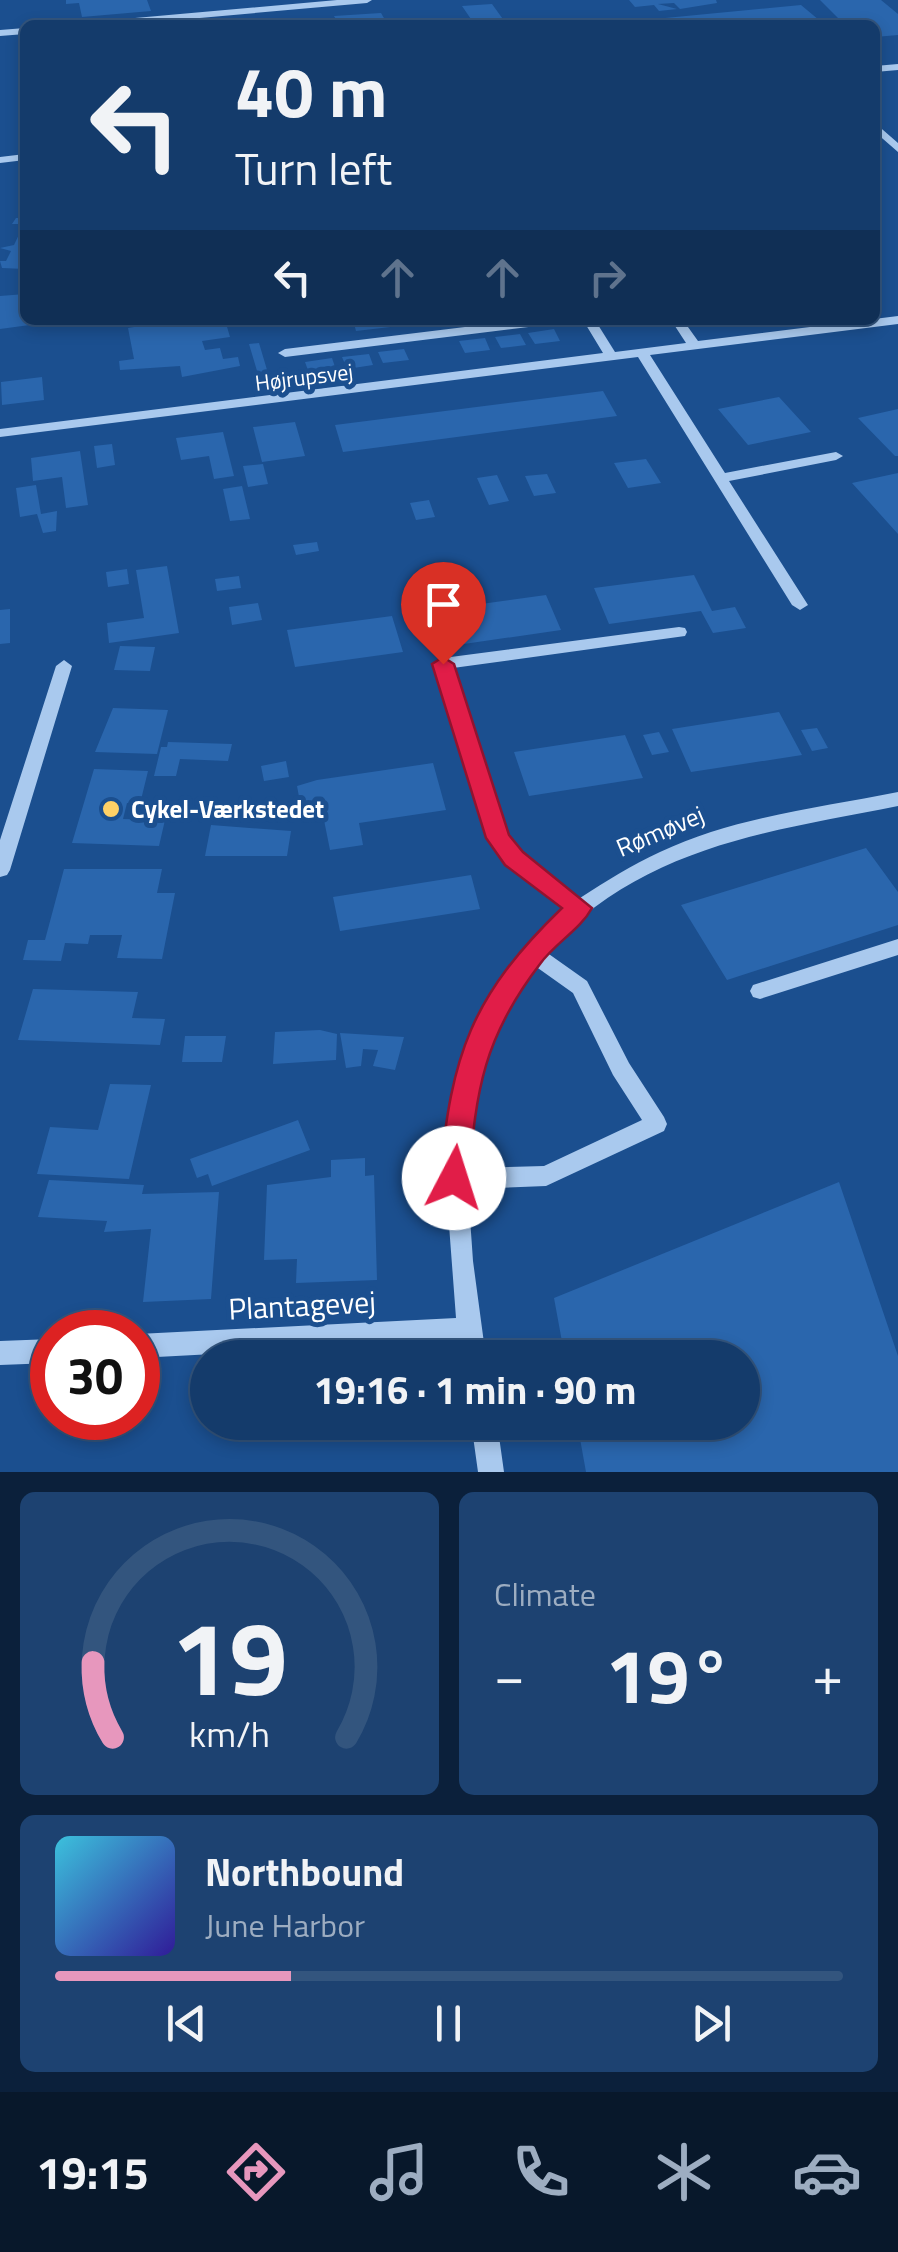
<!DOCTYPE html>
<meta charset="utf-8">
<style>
body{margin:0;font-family:"Titillium Web",sans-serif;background:#1d4271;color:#f1f3f6;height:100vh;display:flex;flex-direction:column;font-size:38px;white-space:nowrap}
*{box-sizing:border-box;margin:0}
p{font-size:32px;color:#9dadc1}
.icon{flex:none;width:55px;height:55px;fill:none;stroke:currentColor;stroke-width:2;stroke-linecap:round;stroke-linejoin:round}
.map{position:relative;height:1472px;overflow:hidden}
.sheet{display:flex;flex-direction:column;gap:20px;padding:20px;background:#0b203b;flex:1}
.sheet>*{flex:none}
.guide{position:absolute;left:20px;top:20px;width:860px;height:305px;border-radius:15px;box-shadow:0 5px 15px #0003,0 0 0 2px #33557e;background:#143b6b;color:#f1f3f6;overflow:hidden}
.speed{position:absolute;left:30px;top:1310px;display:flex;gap:20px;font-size:50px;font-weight:700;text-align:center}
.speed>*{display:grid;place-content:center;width:130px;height:130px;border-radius:50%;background:#143b6b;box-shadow:0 5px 15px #0003,0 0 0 2px #33557e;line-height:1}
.speed .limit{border:15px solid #d22;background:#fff;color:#111}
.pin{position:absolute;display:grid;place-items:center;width:85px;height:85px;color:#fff;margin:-102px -42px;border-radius:50% 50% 50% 0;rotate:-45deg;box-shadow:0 0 10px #0007}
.pin .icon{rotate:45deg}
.me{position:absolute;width:110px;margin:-55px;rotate:5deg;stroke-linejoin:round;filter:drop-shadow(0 0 8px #0008)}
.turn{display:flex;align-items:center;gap:35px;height:210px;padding:0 50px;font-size:45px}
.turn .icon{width:130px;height:130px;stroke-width:2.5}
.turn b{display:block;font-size:70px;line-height:85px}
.lanes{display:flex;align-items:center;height:95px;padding:0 50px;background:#0003;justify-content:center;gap:50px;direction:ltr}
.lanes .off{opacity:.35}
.big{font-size:75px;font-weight:700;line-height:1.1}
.sheet .card{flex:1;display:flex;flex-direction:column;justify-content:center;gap:15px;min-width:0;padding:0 35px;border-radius:15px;background:#1d4271}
.sheet .dial{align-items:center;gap:0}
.dial svg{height:260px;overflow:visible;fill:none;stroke:#33557e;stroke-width:7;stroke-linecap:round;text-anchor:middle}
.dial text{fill:#f1f3f6;stroke:none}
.song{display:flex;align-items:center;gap:30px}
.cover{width:120px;height:120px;border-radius:15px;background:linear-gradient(135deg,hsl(190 70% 55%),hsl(250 70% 35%))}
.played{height:10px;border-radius:5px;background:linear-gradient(90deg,#e797bd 30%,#33557e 30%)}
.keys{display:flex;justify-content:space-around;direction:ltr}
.heat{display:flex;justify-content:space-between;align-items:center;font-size:55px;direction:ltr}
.sheet .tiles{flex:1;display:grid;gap:20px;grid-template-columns:1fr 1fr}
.card:last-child{grid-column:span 2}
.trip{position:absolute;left:190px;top:1340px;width:570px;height:100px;border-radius:50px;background:#143b6b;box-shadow:0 5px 15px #0003,0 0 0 2px #33557e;font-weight:700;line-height:100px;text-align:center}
.dock{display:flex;height:160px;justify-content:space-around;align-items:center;background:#08182b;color:#9dadc1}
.dock .icon{width:70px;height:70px}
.dock .selected{color:#e797bd}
.dock b{font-size:45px;color:#f1f3f6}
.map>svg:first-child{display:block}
.building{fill:#2a66ad}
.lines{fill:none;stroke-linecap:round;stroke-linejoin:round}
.minor{fill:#a9c9ee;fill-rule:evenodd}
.route{fill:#e11d48;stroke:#92132f;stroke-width:2.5}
.poi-dot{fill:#ffd166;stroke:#1b4f8f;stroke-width:4}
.labels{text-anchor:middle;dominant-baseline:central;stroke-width:10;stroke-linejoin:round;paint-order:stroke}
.far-street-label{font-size:22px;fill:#fff;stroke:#1b4f8f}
.poi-label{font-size:25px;font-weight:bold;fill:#fff;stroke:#1b4f8f;text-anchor:start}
.street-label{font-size:25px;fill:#fff;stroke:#1b4f8f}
.near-street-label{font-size:30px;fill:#fff;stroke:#1b4f8f}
</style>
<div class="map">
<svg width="898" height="1472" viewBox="0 0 898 1472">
<rect width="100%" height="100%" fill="#1b4f8f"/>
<path class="building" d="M66,0H147L151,11L82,17L79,3L66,4Z
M629,0H716L717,3L680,9L674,3L658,4L677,9L659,11L654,5L635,7Z
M820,0H881L898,14V35L875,37V25H845Z
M492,4L505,22L475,25L462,6Z
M801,5L825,25H802L796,19L760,22L763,25H638L634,21Z
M381,13L388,25H339L334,16Z
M16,218H25V269L2,268L0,261H6L11,251L0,248L14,245L24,224H12Z
M25,294V320L52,322L0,329V296Z
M149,320L150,326L225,320L230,337L202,341L205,350L220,348L223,359L238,357L240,366L182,377L180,366L120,370L119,361L134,359L128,328L134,327L132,321Z
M353,320H396L399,326L356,331Z
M554,329L560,341L535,344L528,333Z
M520,334L526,345L501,348L495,337Z
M485,338L490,350L465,353L459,341Z
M259,343L270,380L260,381L249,344Z
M404,349L409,360L383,363L378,352Z
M369,354L373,365L347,369L342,357Z
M332,358L336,370L309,373L305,362Z
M42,377L44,400L2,405L1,382Z
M603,391L617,416L343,452L335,425Z
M779,397L811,432L748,445L718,409Z
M898,409V456H895L858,418Z
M295,422L305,456L262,462L253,427Z
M223,432L234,476L214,479L209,456L181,460L176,438Z
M112,444L115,465L97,468L94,446Z
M80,451L88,505L66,508L62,477L33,481L31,458Z
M646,459L661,483L628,488L614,463Z
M263,464L268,484L248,487L243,466Z
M898,473V534L852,483Z
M547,474L556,493L534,496L525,476Z
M497,475L509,501L489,505L477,478Z
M36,485L41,514L57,511L56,531L43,533L37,514L20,517L16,488Z
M242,486L250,519L230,521L223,489Z
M429,500L435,517L416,520L410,503Z
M317,542L319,551L296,555L293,545Z
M167,566L179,633L109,643L107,623L144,618L136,570Z
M127,569L129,584L108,587L106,572Z
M694,575L712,611L735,607L746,628L713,633L701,611L609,624L594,588Z
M239,576L241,588L217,591L215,579Z
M546,595L561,630L457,645L445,609Z
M258,603L262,620L232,625L229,607Z
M437,607L442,623L427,625L422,609Z
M10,609V643L0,644V610Z
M392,616L403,652L295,667L287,630Z
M120,646L155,647L150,671L114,670Z
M113,708L168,710L157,754L95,752Z
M779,712L802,755L691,772L672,729Z
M817,728L828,748L812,751L801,730Z
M659,732L669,752L652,755L643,735Z
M625,735L643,778L529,796L514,752Z
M168,742L232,744L228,761L180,759L176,776H154L161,747H167Z
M286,761L289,777L264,781L261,766Z
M433,763L446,810L359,823L363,845L330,850L320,800L300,802L297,786L317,780Z
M94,769L148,771L140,804L127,803L123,819L165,820L159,846L72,843Z
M196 809a12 12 0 1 1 24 0a12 12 0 1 1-24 0Z
M211,825L291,831L287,856H205Z
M866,848L898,892V925L727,980L681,905Z
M64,869H162L157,893H175L162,959L117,958L122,935H90L88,944L65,943L61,961L23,960L28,940H45Z
M471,875L480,909L340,931L333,897Z
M33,989L138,992L132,1018L165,1019L160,1045L18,1040Z
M320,1030L337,1034L336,1060L273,1064L275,1032Z
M340,1033L404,1037L395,1070L373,1066L378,1050L363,1049L361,1066L346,1068Z
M185,1036H226L222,1062H182Z
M110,1084L151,1085L129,1179L37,1174L50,1127L98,1130Z
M298,1120L310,1150L212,1186L208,1174L197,1178L190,1159Z
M365,1158V1176L374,1175L377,1280L296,1283L297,1259L264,1260L267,1185L331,1177V1160Z
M49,1180L144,1185L142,1194L219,1192L211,1299L143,1302L151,1229L104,1232L107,1221L38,1217Z
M839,1182L898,1356V1472H586L577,1422H742V1358H565L554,1298Z"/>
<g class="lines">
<path class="minor" d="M337,0H372L367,3L121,25H85L90,22Z
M25,28V34L0,36V30Z
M898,64V70L875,72V66Z
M875,123L898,143V152L875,132Z
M25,154V160L0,163V157Z
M898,316V324L650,355L725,473L836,452L843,456L836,460L729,481L808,605L800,610L792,605L638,357L0,437V429L603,353L583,320H595L615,352L686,343L671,320H683L698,341Z
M522,320H559L553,324L285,357L278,353L285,349Z
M679,627L685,628L687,632L685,636L453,668L506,835L521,853L580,898C606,881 632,865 660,852C734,817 818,808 898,792V806C767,832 642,846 546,952L587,981L629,1063L664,1117L667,1124L664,1131L546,1186L468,1189L473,1261L486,1358H462L460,1341L138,1358V1334L456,1318L446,1185L443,1179L446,1173C445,1062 483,980 567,909L507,863L489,838L435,664L443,658ZM535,966L573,993L613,1075L642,1120L544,1166L468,1168C469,1094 484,1023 535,966Z
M64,660L72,666L10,870L7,875L0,877V840L56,666Z
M898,939V955L760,999L753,997L750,991L753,985Z
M52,1339V1363L0,1365V1341Z
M471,1422H497L504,1472H478Z"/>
</g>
<path class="route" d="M443,657L454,664L509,835L523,852L592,908C580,930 555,943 540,964C484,1037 476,1089 469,1178L465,1188L454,1192L444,1188L440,1178C451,1055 471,996 562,908L505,865L486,838L432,664Z"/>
<circle class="poi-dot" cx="111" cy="809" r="10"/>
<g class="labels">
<g class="far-street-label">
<text transform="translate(304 377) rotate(-7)">Højrupsvej</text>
</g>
<g class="poi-label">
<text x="131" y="809">Cykel-Værkstedet</text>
</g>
<g class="street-label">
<text transform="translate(660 831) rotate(-23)">Rømøvej</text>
</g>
<g class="near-street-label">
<text transform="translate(302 1305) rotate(-3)">Plantagevej</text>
</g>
</g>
</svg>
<div class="speed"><div class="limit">30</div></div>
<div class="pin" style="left:443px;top:664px;background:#d93025"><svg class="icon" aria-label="arrive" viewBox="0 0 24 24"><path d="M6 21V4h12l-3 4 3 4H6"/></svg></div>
<svg class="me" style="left:454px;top:1178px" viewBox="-20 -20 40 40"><circle r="19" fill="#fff"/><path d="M0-13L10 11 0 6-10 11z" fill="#e11d48"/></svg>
<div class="trip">19:16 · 1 min · 90 m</div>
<div class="guide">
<div class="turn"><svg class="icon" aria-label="left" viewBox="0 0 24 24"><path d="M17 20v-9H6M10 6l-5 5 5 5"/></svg><div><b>40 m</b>Turn left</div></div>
<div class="lanes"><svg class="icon" aria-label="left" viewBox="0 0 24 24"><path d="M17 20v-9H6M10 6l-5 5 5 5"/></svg><svg class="icon off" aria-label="ahead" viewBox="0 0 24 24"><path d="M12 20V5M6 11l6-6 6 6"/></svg><svg class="icon off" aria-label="ahead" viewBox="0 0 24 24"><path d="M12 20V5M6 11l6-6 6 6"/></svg><svg class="icon off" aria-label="right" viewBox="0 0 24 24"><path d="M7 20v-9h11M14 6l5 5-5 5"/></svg></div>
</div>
</div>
<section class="sheet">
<div class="tiles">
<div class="card dial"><svg viewBox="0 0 100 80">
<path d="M14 69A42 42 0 1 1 86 69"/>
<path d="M14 69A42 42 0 0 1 8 46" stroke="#e797bd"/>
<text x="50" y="56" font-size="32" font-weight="700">19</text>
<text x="50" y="72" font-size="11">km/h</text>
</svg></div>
<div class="card"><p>Climate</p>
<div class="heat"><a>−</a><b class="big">19°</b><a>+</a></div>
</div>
<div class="card">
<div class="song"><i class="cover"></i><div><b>Northbound</b><p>June Harbor</p></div></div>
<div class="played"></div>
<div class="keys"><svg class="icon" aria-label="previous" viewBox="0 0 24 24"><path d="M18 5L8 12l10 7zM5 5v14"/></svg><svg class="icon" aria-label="pause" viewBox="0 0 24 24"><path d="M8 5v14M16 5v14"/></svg><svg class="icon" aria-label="next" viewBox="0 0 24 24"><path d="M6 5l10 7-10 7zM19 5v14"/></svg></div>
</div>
</div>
</section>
<nav class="dock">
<b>19:15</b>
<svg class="icon selected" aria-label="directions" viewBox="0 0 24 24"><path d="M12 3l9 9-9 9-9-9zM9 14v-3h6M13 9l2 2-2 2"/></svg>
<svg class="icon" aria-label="music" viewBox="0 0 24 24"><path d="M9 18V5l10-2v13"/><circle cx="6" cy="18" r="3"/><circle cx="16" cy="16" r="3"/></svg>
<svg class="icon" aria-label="phone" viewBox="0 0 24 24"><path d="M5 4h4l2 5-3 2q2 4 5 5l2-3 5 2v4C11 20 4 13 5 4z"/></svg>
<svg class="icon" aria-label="climate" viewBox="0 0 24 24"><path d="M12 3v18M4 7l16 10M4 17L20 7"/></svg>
<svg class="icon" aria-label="car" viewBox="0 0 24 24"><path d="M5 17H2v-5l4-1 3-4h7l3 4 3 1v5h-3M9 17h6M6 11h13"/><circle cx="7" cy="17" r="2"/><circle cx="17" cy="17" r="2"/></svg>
</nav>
